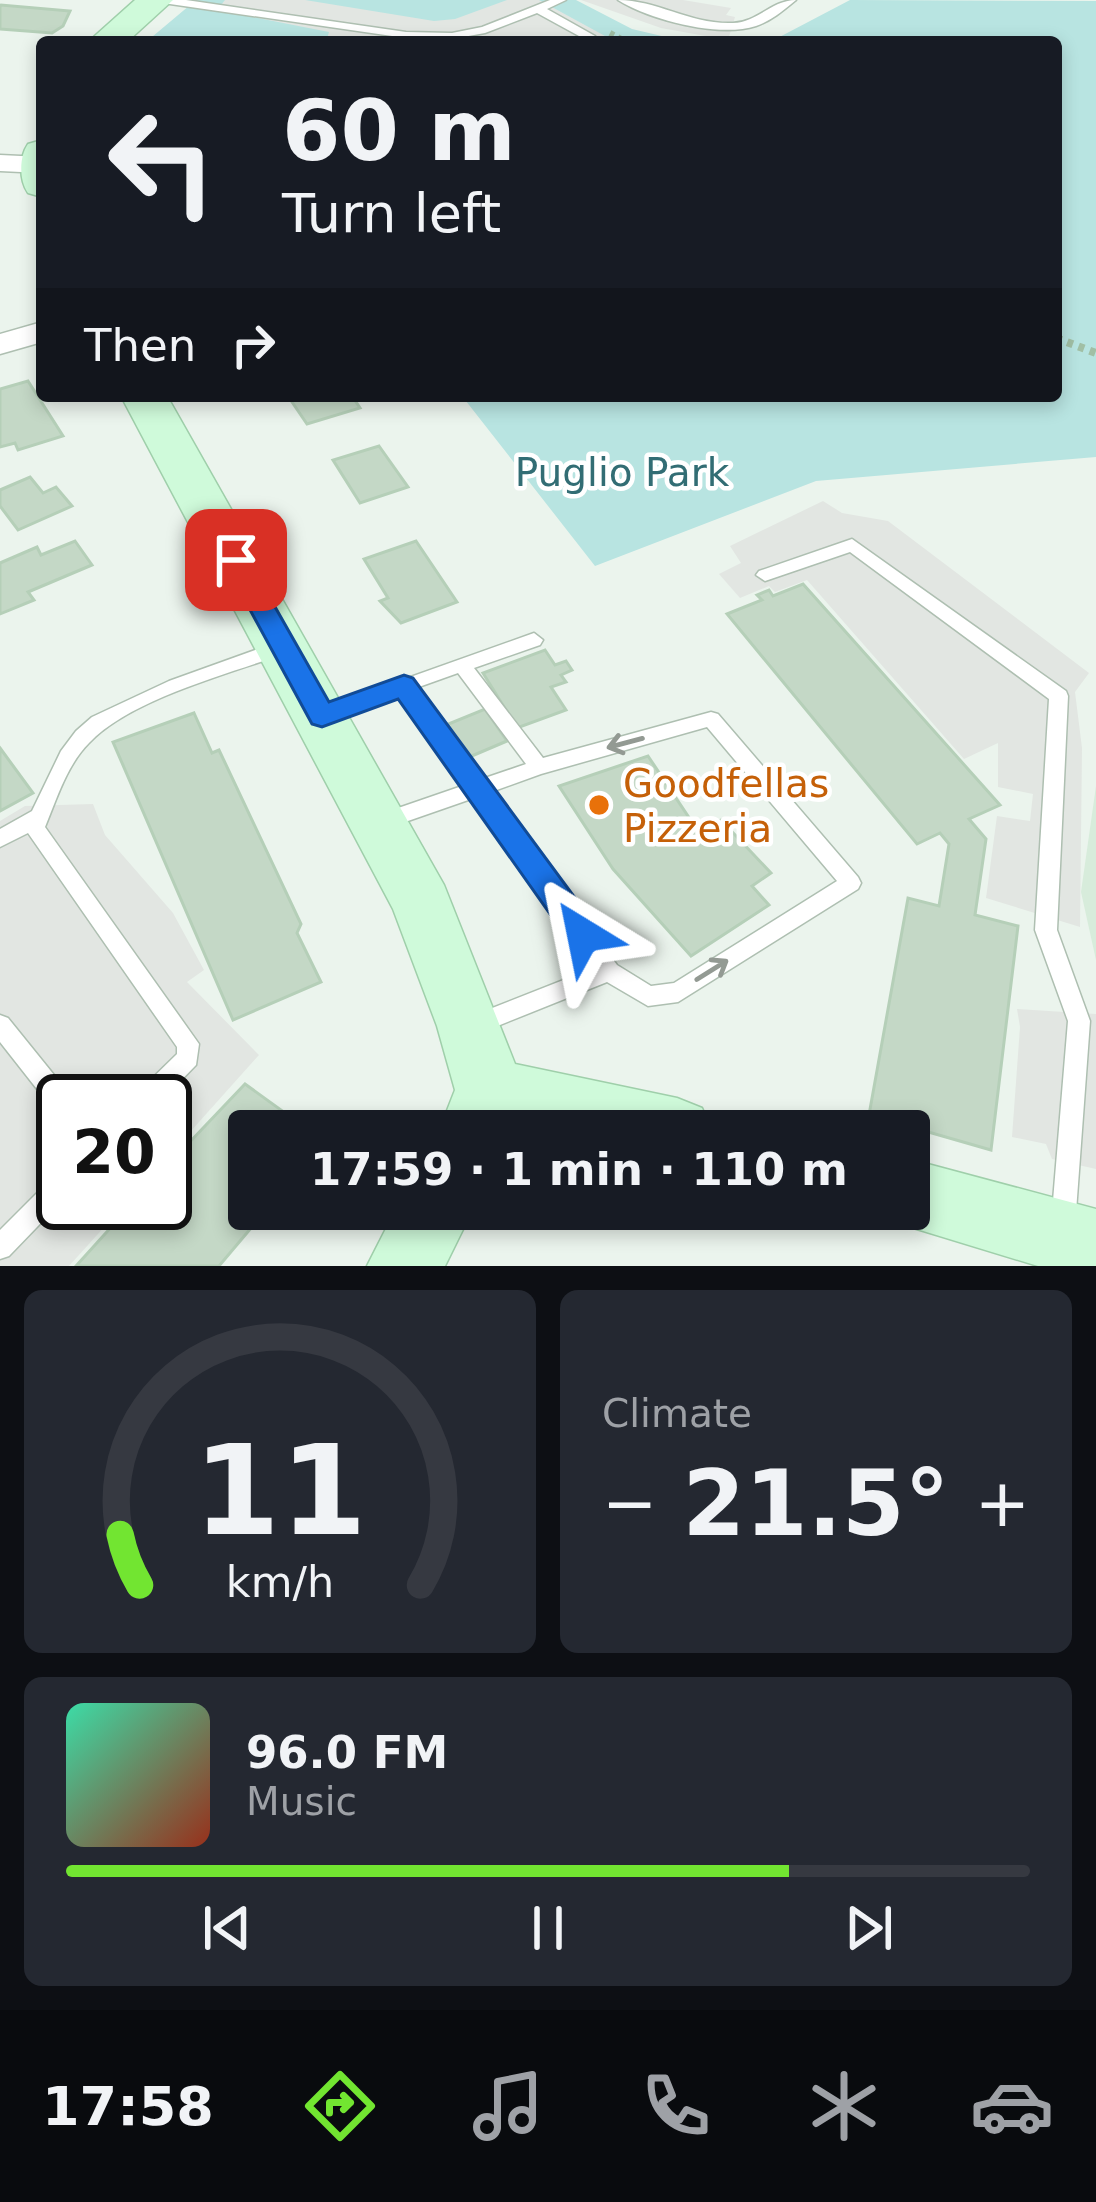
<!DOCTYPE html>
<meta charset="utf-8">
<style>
body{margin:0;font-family:"DejaVu Sans",sans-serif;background:#242831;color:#f1f3f6;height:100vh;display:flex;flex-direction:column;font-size:45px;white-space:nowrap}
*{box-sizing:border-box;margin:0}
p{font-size:39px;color:#9ea1a6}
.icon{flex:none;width:66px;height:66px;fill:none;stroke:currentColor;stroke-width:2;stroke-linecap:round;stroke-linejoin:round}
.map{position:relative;height:1266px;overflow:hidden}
.side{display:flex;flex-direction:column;gap:24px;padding:24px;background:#0d0f14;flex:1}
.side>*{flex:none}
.top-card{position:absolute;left:36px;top:36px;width:1026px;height:366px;border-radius:12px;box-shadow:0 6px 18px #0003;background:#171b24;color:#f1f3f6;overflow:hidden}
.speed{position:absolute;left:36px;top:1074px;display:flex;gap:24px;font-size:60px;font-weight:700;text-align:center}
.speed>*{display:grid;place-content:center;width:156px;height:156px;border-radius:50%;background:#171b24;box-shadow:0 6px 18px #0003;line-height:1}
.speed .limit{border:6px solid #111;border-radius:18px;background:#fff;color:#111}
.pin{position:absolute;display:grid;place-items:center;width:102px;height:102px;color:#fff;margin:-51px;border-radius:24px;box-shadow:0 6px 18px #0006}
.me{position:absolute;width:132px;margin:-66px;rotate:325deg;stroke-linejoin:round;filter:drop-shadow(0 0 9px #0008)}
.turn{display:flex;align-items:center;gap:42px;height:252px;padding:0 48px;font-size:54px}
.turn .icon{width:156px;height:156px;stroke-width:2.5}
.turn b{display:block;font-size:84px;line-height:102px}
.then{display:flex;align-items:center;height:114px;padding:0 48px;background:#0003;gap:24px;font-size:45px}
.big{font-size:90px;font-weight:800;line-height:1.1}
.side .card{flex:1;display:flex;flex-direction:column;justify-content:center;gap:18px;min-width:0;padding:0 42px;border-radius:18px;background:#242831}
.side .dial{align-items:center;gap:0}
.dial svg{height:312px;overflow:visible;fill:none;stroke:#363941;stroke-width:7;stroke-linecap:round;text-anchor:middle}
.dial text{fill:#f1f3f6;stroke:none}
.song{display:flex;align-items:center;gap:36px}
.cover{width:144px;height:144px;border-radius:18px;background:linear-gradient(135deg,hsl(160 70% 55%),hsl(10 70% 35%))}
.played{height:12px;border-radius:6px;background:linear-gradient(90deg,#72e531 75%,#363941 75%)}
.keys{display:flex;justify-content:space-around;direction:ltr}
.heat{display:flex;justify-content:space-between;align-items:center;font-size:66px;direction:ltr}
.side .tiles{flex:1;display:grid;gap:24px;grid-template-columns:1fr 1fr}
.card:last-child{grid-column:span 2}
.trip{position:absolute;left:228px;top:1110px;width:702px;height:120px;border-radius:12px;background:#171b24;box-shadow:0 6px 18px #0003;font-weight:800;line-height:120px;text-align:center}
.tabs{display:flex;height:192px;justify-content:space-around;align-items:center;background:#090b0e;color:#9ea1a6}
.tabs .icon{width:84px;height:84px}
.tabs .current{color:#72e531}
.tabs b{font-size:54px;color:#f1f3f6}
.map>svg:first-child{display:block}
.education{fill:#d7ecdb}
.green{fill:#b8e4e1}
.parking{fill:#e2e6e2}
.building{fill:#c4d8c6;stroke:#b5cfb8;stroke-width:3}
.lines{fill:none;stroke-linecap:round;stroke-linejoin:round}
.lane-casing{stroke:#aebfb1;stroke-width:3}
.street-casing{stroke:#aebfb1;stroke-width:3}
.secondary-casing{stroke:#9fcfaa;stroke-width:3}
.path-far1{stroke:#a1bfa5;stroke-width:6;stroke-dasharray:4.5 4.5;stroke-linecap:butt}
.path{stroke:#a1bfa5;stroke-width:8;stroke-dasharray:6 6;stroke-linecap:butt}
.lane{fill:#fff;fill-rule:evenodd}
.street{fill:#fff;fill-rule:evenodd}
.secondary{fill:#cffada;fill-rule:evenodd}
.oneway{stroke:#939a93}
.route{fill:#1a73e8;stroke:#114b97;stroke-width:3}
.food-dot{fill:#e8710a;stroke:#fff;stroke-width:4.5}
.labels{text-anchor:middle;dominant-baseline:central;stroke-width:9;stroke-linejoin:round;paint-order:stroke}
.park-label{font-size:39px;fill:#326d74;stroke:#fff}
.food-label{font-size:39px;fill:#c56008;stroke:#fff;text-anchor:start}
</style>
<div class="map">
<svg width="1096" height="1266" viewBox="0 0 1096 1266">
<rect width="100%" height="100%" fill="#ebf4ed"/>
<path class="education" d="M1096,786V960L1081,892Z"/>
<path class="green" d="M196,0H576L632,29L687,42H146Z
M850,0L1096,1V457L816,481L595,566L462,396H1056V42H770Z"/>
<path class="parking" d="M225,0H305L434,21L455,19L507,0H539L616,42H326L329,32L217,10Z
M581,0H683L731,8L726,15L735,17L728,40L661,28Z
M823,501L842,513L888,521L1089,673L1075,692L1082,748L1080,927L986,898L997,816L1030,821L1033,794L998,787V743L964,759L807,580L775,592L769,586L740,598L719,574L741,563L730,546Z
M93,804L105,835L173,913L204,970L187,982L259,1055L165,1160V1101H63V1203H126L69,1266H0V821L25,806Z
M1017,1009L1096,1014V1169L1052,1159L1046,1144L1012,1137L1020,1027Z"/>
<path class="building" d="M0,6L1,5L70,11L63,26L52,33L0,29Z
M28,381L63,436L18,450L15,443L0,447V389Z
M288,396H352L360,408L307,424Z
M379,446L408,487L360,503L333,460Z
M30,477L43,493L56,487L72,506L18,530L0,506V490Z
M75,541L92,565L28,592L34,600L0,614V563L37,547L41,555Z
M416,541L457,602L401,623L380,601L388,598L364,559Z
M803,584L1000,805L969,819L986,839L975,915L1018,926L991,1150L869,1115L908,898L939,906L949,844L940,833L917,844L727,614L762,600L757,595L769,590L773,596Z
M545,650L555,665L566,661L572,670L561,675L566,682L551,687L566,710L517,728L483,673Z
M485,709L507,741L467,758L446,725Z
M194,713L212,753L219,750L301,924L297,933L321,982L233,1020L113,742Z
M0,748L33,793L0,811Z
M648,756L698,831L721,820L771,873L752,886L769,905L691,956L613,869L559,786Z
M245,1084L310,1131H249V1209H267L219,1266H76L133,1203H165V1168Z"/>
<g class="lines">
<defs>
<path id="lane" d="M157,0H186L406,32L452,33L482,27L550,0H566L547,9L595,36L584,42H567L579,36L537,13L485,33L452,39L406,38L163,3Z
M618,0C657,0 692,25 733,23C758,22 772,0 796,0C784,10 771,21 756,26C719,38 650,20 618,0Z
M852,539L1066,691L1068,696L1057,930L1090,1021L1075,1225L1072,1234L1063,1237L1054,1234L1051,1225L1068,1021L1035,930L1049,699L850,552L765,581L756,575L759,571Z
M534,633L543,640L540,645L474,668L543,758L711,712L718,714L858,877L861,883L858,889L678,1002L648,1006L607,982L475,1035L467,1032L464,1025L467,1018L594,968L474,798L382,830L375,828L372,822L375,816L465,785L400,694L322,723L315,721L313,716L315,711ZM458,673L526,764L482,779L416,688ZM707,727L837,881L674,983L651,986L617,965L491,792L541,774Z
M280,641L289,648L286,653C229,674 130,699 89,743C67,765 57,798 45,827L199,1044L196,1065L161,1101H133L137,1093L177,1054V1047L28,833L0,847V829L32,811L61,751L76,731L92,717L169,681Z
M0,1015L8,1018L71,1096L73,1101H63V1115L55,1112L0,1042Z
M63,1171V1200L9,1256L0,1259V1230L55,1175Z"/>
<path id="street" d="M0,155L42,157V173L0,171Z
M42,322V342L0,354V334Z"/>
<path id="secondary" d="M135,0H173L127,42H88Z
M42,140V197L28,193C19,180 19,157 28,144Z
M121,396H167L444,885L515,1064L677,1098L702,1108L712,1131H529L510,1127L509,1131H439L455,1090L437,1026L393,909Z
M909,1159L1096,1209V1266H1038L884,1219L879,1209H909Z
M396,1209H473L445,1266H367Z"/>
</defs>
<use href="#lane" class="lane-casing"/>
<use href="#street" class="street-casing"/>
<use href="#secondary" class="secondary-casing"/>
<path class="path-far1" d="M610,33L627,42"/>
<path class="path" d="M1056,338L1096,353"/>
<use href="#lane" class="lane"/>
<use href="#street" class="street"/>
<use href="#secondary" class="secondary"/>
</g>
<defs><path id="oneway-shaft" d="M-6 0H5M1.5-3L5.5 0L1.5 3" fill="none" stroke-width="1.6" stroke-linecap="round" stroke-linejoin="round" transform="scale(3)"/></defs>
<g class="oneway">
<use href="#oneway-shaft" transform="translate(625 743) rotate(165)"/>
<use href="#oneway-shaft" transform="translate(712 970) rotate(-32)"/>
</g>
<path class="route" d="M236,551L245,554L329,702L404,675L413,678L595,925L599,935L595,945L583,949L572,945L398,699L322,727L312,724L223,560Z"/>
<circle class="food-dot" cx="599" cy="805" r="12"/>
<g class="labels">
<g class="park-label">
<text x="622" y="472">Puglio Park</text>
</g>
<g class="food-label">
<text x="623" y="783">Goodfellas<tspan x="623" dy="45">Pizzeria</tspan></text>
</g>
</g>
</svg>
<div class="speed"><div class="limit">20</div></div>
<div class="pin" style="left:236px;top:560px;background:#d93025"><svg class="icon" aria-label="arrive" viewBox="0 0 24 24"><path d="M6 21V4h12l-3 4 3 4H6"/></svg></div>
<svg class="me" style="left:583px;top:935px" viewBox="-20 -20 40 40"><path d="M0-17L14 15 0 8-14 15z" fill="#1a73e8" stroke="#fff" stroke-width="4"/></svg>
<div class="trip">17:59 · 1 min · 110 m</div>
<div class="top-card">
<div class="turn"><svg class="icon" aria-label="left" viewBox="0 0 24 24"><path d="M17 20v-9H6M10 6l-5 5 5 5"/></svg><div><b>60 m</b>Turn left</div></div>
<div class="then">Then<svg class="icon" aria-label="right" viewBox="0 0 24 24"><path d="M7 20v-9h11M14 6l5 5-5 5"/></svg></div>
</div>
</div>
<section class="side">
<div class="tiles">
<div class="card dial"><svg viewBox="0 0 100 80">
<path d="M14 69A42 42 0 1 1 86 69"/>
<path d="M14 69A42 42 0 0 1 9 56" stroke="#72e531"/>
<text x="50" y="56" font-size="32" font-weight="700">11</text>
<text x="50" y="72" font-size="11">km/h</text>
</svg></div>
<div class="card"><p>Climate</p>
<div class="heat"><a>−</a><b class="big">21.5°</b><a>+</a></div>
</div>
<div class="card">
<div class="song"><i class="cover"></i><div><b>96.0 FM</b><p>Music</p></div></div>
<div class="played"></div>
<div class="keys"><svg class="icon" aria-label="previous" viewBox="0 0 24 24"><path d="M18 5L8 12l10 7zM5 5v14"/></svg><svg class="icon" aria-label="pause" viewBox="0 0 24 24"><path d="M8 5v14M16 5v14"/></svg><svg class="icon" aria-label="next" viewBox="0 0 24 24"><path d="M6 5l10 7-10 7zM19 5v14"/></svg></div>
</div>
</div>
</section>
<nav class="tabs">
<b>17:58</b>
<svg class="icon current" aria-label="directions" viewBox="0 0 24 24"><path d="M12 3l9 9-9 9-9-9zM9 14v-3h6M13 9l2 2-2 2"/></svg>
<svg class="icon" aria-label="music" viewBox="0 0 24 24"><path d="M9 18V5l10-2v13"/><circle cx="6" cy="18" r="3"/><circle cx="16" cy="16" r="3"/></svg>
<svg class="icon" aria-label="phone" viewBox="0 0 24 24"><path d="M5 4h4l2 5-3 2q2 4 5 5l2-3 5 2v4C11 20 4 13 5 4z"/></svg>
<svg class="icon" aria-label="climate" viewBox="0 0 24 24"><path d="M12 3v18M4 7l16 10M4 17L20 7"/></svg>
<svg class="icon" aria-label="car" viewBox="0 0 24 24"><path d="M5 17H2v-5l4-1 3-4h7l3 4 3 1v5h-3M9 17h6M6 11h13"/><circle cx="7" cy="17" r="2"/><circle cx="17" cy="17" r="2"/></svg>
</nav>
